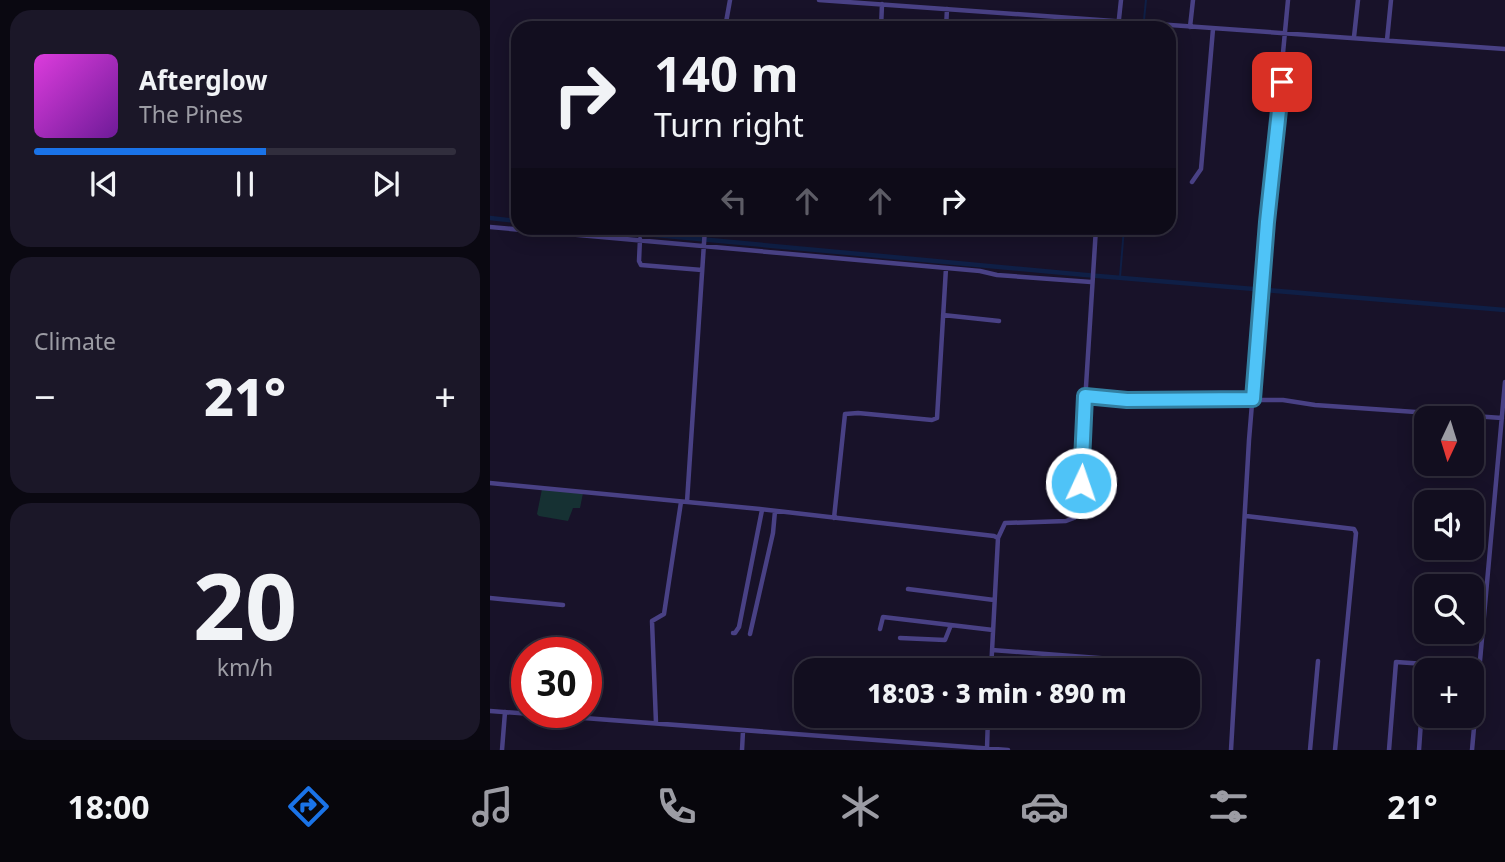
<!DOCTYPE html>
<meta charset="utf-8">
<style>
body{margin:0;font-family:"Noto Sans",sans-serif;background:#1b1728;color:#f1f3f6;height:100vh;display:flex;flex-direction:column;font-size:26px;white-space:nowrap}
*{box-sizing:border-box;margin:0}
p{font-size:23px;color:#9c9ca4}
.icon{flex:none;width:38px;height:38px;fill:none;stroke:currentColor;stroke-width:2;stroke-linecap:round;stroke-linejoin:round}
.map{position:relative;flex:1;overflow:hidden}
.panel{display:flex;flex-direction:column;gap:10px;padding:10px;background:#0a0811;width:490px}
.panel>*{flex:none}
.top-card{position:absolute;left:21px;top:21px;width:665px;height:214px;border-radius:21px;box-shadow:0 4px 18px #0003,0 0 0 2px #312e3d;background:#120e1f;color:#f1f3f6;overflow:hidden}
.needle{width:46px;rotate:184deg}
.fabs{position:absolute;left:924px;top:406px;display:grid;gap:14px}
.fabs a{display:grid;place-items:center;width:70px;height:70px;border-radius:14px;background:#120e1f;box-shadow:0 4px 18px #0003,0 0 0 2px #312e3d;font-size:35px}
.speed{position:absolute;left:21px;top:637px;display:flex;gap:14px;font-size:35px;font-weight:700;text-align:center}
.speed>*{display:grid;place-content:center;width:91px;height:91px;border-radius:50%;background:#120e1f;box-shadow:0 4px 18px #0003,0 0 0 2px #312e3d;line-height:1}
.speed .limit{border:10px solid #d22;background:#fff;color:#111}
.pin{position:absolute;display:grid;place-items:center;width:60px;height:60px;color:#fff;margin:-30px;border-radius:14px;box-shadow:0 4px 10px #0006}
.me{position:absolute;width:77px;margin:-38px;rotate:3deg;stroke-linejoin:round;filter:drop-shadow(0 0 5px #0008)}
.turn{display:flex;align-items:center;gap:24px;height:147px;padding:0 28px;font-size:32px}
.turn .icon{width:91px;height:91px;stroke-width:2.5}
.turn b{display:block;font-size:49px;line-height:60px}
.lanes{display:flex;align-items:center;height:66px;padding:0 28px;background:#0003;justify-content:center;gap:35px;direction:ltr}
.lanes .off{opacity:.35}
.big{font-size:52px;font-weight:800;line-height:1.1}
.panel .tile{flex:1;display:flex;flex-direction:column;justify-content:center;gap:10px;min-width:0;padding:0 24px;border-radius:21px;background:#1b1728}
.panel .dial{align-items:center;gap:0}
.dial b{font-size:91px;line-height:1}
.song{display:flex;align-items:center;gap:21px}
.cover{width:84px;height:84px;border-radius:10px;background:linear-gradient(135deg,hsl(300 70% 55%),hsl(280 70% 35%))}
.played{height:7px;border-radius:4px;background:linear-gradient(90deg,#1a73e8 55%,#312e3d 55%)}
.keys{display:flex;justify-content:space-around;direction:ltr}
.heat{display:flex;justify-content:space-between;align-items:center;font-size:38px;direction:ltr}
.trip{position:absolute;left:304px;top:658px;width:406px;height:70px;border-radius:21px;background:#120e1f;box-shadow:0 4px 18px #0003,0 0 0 2px #312e3d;font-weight:800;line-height:70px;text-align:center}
.tabs{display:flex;height:112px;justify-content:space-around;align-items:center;background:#07060c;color:#9c9ca4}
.tabs .icon{width:49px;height:49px}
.tabs .active{color:#1a73e8}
.tabs b{font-size:32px;color:#f1f3f6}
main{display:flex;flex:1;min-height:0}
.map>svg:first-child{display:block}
.green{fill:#163133}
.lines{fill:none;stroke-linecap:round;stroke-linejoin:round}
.stream{stroke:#0f1f46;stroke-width:2}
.canal{stroke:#0f1f46;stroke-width:4.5}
.minor{stroke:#494185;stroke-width:4.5}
.route-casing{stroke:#337fa1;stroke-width:18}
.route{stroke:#4fc3f7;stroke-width:12}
</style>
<main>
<section class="panel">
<div class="tile">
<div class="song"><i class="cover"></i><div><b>Afterglow</b><p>The Pines</p></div></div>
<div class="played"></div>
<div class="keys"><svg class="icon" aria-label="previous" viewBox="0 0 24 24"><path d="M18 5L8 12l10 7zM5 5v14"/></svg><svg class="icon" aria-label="pause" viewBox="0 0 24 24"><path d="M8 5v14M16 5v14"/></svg><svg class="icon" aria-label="next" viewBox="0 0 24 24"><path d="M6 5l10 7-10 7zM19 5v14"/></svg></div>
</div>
<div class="tile"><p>Climate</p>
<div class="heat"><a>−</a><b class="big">21°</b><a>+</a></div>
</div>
<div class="tile dial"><b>20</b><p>km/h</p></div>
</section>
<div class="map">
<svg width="1015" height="750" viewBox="0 0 1015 750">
<rect width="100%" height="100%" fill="#181229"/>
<path class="green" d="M52,489L93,493L90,508H83L78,521L49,516L47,514Z"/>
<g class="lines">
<path class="stream" d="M654,20L656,0
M653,28L654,25
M630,277L634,228"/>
<path class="canal" d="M0,218L28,221
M90,228L596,275L1015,310"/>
<path class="minor" d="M329,0L1015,49
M700,27L703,0
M235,28L240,0
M391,28L392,4
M456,28L457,9
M628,28L631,0
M864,37L868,0
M897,40L901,0
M702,182L711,169L723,29
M0,227L490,271L507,275L601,282
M150,239L149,261L151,265L212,270
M453,315L509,321
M595,395L637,400H793L825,405L1012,418
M0,483L270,509L504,536L508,538L501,670
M197,502L215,228
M756,516L864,529L866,533L845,750
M344,518L355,414L368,413L442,420L447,418L456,268
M508,538L515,523L576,521L584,518L588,513L606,228
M418,589L504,600
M0,598L73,605
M390,629L393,617L503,630
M243,633H245L249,627L272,510
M260,634L283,533L285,511
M410,638L455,640L461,625
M502,650L622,659
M0,711L518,750
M166,723L162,621L174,614L191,502
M497,749L498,716
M12,750L15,712
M252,750L253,731
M741,750L759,440L777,222L798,0
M820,750L828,661
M899,750L906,662L935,664L929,750
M982,750L1015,382"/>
</g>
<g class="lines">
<defs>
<path id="route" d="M591,483L595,396L637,400L763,399L777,222L792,82"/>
</defs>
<use href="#route" class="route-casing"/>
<use href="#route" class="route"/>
</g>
</svg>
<div class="fabs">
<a><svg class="needle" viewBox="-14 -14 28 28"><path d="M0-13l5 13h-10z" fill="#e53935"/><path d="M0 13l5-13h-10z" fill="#9c9ca4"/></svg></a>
<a><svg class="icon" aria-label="sound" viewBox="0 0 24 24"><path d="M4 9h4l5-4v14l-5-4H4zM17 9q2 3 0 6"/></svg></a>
<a><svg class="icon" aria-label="search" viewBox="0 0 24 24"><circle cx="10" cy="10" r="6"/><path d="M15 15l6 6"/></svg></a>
<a>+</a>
</div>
<div class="speed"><div class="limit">30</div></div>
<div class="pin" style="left:792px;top:82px;background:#d93025"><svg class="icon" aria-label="arrive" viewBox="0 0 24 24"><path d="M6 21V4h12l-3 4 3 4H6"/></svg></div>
<svg class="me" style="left:591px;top:483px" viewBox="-20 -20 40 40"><circle r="17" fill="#4fc3f7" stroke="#fff" stroke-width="3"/><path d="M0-11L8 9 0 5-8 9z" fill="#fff"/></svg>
<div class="trip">18:03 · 3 min · 890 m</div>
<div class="top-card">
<div class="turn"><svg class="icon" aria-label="right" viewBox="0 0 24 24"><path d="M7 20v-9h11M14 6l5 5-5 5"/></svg><div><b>140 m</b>Turn right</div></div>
<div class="lanes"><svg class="icon off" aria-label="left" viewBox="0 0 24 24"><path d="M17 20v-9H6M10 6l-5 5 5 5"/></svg><svg class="icon off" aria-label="ahead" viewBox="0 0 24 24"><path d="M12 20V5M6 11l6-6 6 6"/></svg><svg class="icon off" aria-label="ahead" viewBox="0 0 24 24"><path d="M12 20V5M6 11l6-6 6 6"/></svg><svg class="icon" aria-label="right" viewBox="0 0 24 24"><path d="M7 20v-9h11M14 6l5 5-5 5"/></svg></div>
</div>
</div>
</main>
<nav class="tabs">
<b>18:00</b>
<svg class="icon active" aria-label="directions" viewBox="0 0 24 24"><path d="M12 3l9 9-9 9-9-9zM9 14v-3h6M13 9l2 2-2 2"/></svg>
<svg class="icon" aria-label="music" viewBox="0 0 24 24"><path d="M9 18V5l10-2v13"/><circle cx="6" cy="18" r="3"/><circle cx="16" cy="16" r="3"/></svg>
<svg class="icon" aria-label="phone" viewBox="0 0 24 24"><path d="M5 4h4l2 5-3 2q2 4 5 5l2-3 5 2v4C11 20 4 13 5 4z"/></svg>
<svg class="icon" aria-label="climate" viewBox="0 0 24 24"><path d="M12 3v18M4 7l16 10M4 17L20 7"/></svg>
<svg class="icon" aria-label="car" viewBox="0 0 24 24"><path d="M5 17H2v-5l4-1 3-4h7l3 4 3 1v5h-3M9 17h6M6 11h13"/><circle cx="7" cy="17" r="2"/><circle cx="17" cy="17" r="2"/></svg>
<svg class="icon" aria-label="filters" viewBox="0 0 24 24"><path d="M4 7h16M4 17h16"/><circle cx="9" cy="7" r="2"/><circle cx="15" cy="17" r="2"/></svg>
<b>21°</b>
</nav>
